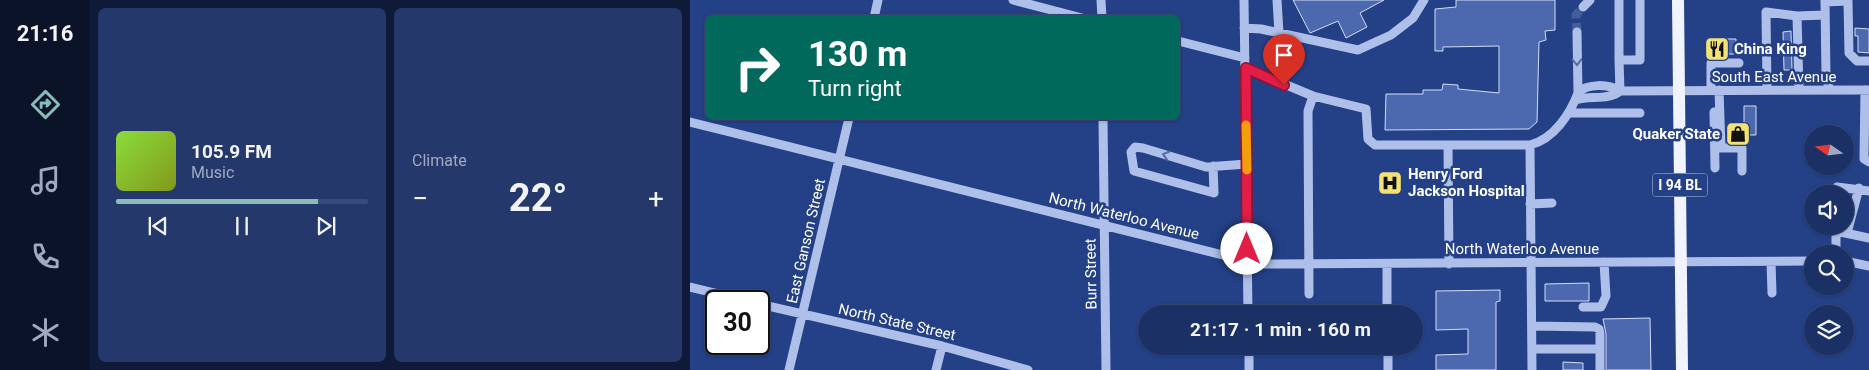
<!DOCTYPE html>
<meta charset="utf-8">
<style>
body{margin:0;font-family:Roboto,sans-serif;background:#24386b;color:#f1f3f6;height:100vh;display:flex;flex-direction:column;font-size:19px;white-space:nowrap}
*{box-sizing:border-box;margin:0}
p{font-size:16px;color:#a0a9bf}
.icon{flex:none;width:28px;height:28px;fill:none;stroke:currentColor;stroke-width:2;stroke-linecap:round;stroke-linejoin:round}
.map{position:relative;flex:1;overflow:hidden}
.side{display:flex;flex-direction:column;gap:8px;padding:8px;background:#0f1a38;width:600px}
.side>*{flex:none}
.guide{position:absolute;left:15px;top:15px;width:475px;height:105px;border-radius:8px;box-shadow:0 1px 4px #0004,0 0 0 1px #394b79;background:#00695c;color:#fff;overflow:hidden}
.needle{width:32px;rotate:284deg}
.buttons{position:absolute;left:1114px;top:125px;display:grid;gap:10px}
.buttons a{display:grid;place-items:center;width:50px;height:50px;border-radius:50%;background:#1b3065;box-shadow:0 1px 4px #0004,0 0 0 1px #394b79;font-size:25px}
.speed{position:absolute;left:15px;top:290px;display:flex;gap:10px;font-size:25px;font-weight:700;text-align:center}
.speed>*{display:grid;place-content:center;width:65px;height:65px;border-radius:50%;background:#1b3065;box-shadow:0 1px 4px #0004,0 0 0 1px #394b79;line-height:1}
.speed .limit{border:2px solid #111;border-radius:8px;background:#fff;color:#111}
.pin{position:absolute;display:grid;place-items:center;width:42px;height:42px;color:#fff;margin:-51px -21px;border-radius:50% 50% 50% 0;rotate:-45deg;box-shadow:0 0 5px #0007}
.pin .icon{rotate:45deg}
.me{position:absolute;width:55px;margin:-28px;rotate:0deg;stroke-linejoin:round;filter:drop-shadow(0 0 4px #0008)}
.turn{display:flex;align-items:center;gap:18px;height:105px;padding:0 20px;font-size:22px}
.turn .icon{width:65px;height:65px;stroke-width:2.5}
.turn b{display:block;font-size:35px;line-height:42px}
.big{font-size:38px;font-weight:700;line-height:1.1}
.side .tile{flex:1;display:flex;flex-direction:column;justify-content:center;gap:8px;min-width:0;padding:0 18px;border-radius:8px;background:#24386b}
.song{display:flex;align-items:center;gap:15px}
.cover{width:60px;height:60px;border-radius:8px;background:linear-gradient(135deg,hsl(90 70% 55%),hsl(70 70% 35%))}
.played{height:5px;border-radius:2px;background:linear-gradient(90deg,#8bbbb9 80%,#394b79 80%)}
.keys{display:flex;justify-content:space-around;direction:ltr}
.heat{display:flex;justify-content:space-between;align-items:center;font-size:28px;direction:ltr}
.side .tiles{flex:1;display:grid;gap:8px;grid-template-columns:repeat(2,1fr)}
.trip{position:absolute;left:448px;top:305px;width:285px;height:50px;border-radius:25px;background:#1b3065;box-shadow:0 1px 4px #0004,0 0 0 1px #394b79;font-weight:700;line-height:50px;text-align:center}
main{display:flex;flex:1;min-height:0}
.menu{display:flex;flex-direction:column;width:90px;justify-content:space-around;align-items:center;background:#0b1328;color:#a0a9bf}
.menu .icon{width:35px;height:35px}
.menu .active{color:#8bbbb9}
.menu b{font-size:22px;color:#f1f3f6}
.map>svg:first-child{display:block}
.building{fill:#4c69af;stroke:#d2def7}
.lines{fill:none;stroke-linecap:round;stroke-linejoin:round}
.minor-tunnel{stroke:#455d99;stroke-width:9;stroke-dasharray:9 4.5;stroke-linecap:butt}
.minor{stroke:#aec0e9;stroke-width:9}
.major{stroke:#f1f4fe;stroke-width:12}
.oneway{stroke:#546da9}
.route-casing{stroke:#92132f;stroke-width:12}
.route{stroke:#e11d48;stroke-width:9}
.slow{stroke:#f59e0b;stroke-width:9}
.labels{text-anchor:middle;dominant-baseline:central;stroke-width:5;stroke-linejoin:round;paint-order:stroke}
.shield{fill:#244087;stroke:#bdc6db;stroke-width:1}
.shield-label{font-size:14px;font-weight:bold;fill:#fff}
.poi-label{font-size:15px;font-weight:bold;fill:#fff;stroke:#244087;text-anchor:start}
.street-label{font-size:15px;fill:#fff;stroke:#244087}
</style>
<main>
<nav class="menu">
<b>21:16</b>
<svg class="icon active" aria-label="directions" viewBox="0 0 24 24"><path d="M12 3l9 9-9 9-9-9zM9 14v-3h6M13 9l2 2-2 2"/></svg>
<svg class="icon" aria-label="music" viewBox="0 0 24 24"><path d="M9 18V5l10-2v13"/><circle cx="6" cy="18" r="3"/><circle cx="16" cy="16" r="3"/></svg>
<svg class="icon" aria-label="phone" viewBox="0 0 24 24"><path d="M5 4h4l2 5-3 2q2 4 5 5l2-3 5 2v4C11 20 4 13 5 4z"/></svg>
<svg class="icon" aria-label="climate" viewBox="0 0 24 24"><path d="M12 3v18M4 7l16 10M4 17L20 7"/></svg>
</nav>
<section class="side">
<div class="tiles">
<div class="tile">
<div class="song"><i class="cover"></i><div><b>105.9 FM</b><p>Music</p></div></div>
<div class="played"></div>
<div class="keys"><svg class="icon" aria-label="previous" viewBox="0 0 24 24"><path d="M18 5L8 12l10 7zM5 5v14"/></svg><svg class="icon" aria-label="pause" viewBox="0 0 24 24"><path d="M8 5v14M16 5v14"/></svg><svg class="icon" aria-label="next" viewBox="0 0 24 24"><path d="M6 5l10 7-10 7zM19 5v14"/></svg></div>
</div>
<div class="tile"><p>Climate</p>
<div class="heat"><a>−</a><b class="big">22°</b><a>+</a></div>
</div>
</div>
</section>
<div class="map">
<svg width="1179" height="370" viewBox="0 0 1179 370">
<rect width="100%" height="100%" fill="#244087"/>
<path class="building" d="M603,0H694L670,13L677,27L656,38L648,21L620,33Z
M766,0H865V30L855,31L856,40L849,42L847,122L839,129L695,130L696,94H733V90H752L753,84L768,85V89L809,93V46L753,47V51H745V9L766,7Z
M1165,28L1179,29V53L1168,52V36H1165Z
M1101,31L1102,70H1094L1093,32Z
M1018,39H1046V54H1028V57L1018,58Z
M1054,106H1066V135H1054Z
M899,283V301H855V284Z
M810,290V301L806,302V370H746V355L778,354V329L746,330V291Z
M960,318L961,370H916V334L913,319Z
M873,362L893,363V370H873Z"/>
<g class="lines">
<path class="minor-tunnel" d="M887,32L886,15L893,7"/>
<path class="minor" d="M323,0L392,18
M411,0L412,18
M554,0L558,314
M587,0L589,33
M929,0V60
M1135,0L1136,78L1140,90
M1135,2L1158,1L1159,53L1167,61H1179
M893,7L900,0
M1107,16L1109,90
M184,18L188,0
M554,28L571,29L668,50L701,35L723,18L734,0
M887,32L888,93
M488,41L555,58
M556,68L623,96L676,109L678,139L685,145H840C864,139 880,114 888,93C897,83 919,84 930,91L1179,90
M1021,90V63H1049
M1029,90L1031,148
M1077,90L1076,12L1107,16L1135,15
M1175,90L1174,159L1179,162
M930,91L929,60H950V0
M885,100C900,95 918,101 930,91
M880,113H950
M413,118L416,370
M0,122L569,264L1122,261
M758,145L759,264
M840,145L842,370
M1027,148H1052V171
M523,166L524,193L444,171L441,152L445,147L453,148L516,167L557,164
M1025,168L1024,112H1029
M1147,194V187L1179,191
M840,204L862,203
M1146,231L1179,238
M1157,233L1169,188
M1146,254V227
M1155,261L1179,266
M1081,262L1082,293
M697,264V314
M0,287L58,301
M619,294L618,111L623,96
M69,304L252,346L338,370
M893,307H911L916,296L914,262
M842,326L905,327L909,329L910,334V370
M559,346V370
M698,346V370
M842,349H910
M99,370L159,118
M246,370L252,346"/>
<path class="major" d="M988,0L992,370"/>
</g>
<defs><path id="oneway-chevron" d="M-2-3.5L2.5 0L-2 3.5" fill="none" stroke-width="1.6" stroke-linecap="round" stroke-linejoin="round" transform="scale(1.25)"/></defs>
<g class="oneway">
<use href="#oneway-chevron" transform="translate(887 62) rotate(89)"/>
<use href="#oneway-chevron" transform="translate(476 155) rotate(-163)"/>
</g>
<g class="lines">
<defs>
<path id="route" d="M557,249L556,68L594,85"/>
</defs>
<use href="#route" class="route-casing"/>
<use href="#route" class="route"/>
<path class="slow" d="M556,125L557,170"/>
</g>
<defs>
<symbol id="restaurant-square" viewBox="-11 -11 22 22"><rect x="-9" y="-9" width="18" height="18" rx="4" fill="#f4e272" stroke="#244087"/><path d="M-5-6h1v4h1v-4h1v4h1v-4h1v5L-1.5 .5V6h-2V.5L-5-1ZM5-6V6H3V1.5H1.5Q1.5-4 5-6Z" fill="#111"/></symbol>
<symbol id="shop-square" viewBox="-11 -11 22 22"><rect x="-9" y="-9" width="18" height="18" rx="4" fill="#f4e272" stroke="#244087"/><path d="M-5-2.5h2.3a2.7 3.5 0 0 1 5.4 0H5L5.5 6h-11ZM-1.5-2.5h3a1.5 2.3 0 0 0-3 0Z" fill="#111"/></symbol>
<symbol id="hospital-square" viewBox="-11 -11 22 22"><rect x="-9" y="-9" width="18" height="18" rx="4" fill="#f4e272" stroke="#244087"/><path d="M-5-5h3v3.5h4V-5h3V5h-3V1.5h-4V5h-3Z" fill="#111"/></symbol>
</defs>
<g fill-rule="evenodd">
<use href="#restaurant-square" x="1013" y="35" width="28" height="28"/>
<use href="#shop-square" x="1034" y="120" width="28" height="28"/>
<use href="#hospital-square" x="686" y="169" width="28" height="28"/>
</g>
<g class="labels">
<rect class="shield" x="962.5" y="173.5" width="55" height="23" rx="4"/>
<g class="shield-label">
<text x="990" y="185">I 94 BL</text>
</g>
<g class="poi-label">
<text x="1044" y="49">China King</text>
<text x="1030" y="134" text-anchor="end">Quaker State</text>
<text x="718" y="174">Henry Ford<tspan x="718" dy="17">Jackson Hospital</tspan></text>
</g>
<g class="street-label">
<text x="1084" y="77">South East Avenue</text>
<text transform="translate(434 216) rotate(14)">North Waterloo Avenue</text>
<text transform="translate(116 241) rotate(-77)">East Ganson Street</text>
<text x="832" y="249">North Waterloo Avenue</text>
<text transform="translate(401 274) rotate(-91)">Burr Street</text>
<text transform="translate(207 322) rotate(13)">North State Street</text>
</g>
</g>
</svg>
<div class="buttons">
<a><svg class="needle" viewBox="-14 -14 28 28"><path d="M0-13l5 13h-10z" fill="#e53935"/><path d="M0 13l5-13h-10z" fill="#a0a9bf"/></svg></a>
<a><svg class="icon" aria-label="sound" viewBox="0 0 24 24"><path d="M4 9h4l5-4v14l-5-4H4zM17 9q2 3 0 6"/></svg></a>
<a><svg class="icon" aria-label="search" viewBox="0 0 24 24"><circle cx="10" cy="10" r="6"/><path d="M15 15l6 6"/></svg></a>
<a><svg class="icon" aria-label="layers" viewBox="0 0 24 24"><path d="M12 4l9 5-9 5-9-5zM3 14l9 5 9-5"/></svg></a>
</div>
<div class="speed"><div class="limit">30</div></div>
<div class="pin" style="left:594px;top:85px;background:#d93025"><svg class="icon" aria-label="arrive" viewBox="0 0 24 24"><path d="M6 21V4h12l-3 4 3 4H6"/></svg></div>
<svg class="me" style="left:557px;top:249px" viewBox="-20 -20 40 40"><circle r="19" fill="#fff"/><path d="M0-13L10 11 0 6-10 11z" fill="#e11d48"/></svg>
<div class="trip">21:17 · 1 min · 160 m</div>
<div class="guide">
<div class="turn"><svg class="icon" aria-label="right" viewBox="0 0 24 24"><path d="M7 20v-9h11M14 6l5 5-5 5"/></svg><div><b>130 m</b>Turn right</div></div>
</div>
</div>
</main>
